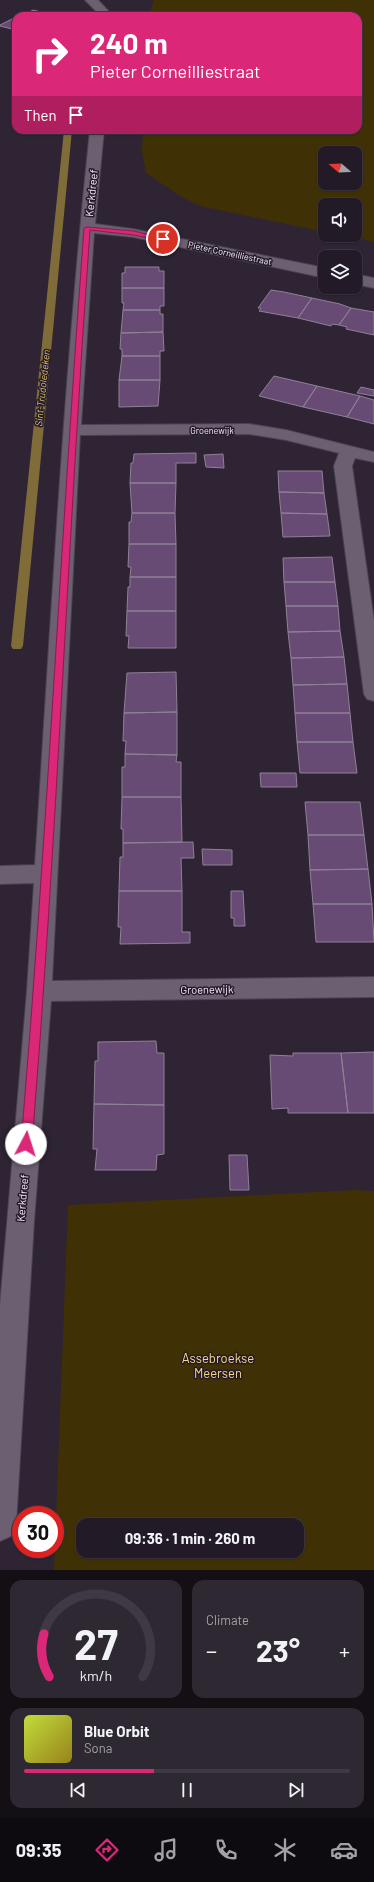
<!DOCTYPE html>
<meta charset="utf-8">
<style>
body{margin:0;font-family:Barlow,sans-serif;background:#2e2833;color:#f1f3f6;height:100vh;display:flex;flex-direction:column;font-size:15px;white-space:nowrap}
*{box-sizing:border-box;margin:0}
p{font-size:13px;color:#a2a1a7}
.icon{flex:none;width:22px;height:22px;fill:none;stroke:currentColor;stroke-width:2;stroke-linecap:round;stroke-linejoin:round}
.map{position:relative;height:1570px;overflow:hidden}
.drawer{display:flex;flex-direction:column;gap:10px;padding:10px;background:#130f15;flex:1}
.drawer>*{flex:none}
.top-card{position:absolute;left:12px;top:12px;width:350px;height:122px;border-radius:12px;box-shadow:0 1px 3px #0004,0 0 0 1px #3f3944;background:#db2777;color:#fff;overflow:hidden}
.needle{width:26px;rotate:289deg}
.buttons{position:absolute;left:318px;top:146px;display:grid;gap:8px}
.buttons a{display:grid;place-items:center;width:44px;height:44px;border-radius:8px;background:#221b27;box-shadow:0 1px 3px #0004,0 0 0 1px #3f3944;font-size:20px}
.speed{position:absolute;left:12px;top:1506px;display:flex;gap:8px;font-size:20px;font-weight:700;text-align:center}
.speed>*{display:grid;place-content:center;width:52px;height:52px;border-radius:50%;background:#221b27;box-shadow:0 1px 3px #0004,0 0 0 1px #3f3944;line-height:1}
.speed .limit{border:6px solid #d22;background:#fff;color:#111}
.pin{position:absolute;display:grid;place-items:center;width:34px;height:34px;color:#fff;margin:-17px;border:2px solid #fff;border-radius:50%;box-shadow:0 1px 4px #0007}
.me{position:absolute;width:44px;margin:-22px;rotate:5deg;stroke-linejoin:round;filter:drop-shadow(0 0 3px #0008)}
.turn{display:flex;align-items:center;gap:14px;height:84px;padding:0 12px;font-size:18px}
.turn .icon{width:52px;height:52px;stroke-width:2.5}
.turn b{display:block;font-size:28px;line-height:34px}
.then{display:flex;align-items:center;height:38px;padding:0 12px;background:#0003;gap:8px;font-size:15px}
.big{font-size:30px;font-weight:700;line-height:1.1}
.drawer .widget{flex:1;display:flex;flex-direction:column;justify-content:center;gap:6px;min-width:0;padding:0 14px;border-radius:12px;background:#2e2833}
.drawer .dial{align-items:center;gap:0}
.dial svg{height:104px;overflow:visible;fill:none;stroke:#3f3944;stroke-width:7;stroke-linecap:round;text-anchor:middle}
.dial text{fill:#f1f3f6;stroke:none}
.song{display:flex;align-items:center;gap:12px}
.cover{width:48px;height:48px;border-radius:6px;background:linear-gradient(135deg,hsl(70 70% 55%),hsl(50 70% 35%))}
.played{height:4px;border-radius:2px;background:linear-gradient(90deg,#db2777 40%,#3f3944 40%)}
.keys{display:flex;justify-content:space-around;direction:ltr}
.heat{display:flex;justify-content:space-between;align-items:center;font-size:22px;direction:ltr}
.drawer .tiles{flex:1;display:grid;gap:10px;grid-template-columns:1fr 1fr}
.widget:last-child{grid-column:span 2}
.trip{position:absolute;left:76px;top:1518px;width:228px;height:40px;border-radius:12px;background:#221b27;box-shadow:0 1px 3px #0004,0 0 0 1px #3f3944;font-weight:700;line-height:40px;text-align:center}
.tab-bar{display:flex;height:64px;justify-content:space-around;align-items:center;background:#0e0b10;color:#a2a1a7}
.tab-bar .icon{width:28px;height:28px}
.tab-bar .current{color:#db2777}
.tab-bar b{font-size:18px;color:#f1f3f6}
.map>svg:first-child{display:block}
.green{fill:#3f3105;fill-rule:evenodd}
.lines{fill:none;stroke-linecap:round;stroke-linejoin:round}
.stream{fill:#7f6c38;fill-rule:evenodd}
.building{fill:#674b75;stroke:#8e8195}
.minor-casing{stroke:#4c4350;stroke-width:2}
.minor{fill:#6b5f71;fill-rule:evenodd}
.route{fill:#db2777;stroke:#8e194d}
.labels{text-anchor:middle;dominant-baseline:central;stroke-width:3;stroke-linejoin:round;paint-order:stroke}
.far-street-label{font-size:9px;fill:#f5eef9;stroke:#251a2a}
.far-water-label{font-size:10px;font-style:italic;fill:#ddc071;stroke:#251a2a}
.street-label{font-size:11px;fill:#f5eef9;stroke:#251a2a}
.near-park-label{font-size:13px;fill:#f5d888;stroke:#251a2a}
</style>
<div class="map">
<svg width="374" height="1570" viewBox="0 0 374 1570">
<rect width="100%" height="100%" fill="#2e2434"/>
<path class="green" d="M154,0H374V242L341,235H355V205H325V232L200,206L180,196L146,173L142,151L143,130H358V16H149ZM325,153H355V183H325Z
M356,1190L374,1191V1570H54L68,1205ZM83,1525H297V1551H83Z"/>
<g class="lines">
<path class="stream" d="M64,130H72L23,646L21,649H13L11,646Z"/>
</g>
<path class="building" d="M33,10L53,15L35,16L26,14Z
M16,17V30L0,26V25Z
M125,267H159V271H164V288H122V273H125Z
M122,288H164V306H160V310H123L124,303H122Z
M271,290L284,292L312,298L298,318L259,311L261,308H258Z
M312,298L340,304L351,308L339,325L332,324L331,326L298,318Z
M351,308L374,312V335L346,329L347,327L339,325Z
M123,310H160V314H163V332L121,333Z
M163,332L164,351H160V356H122V349H120L121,333Z
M122,356H160V380H119Z
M274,376L317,386L303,407L259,396Z
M119,380H160L158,406L119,407Z
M317,386L360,396L347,417L303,407Z
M361,387L374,390V396L357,393Z
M360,396L374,400V424L347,417Z
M196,453V463H176V483H130L131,463H133L134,454Z
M223,454L224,468L206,467L204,455Z
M278,471H322L324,493L279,492Z
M130,483H176L175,513H132Z
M279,492L324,493L327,514L281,513Z
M132,513H175L176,544H129V522H131Z
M281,513L327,514L330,536L283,537Z
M129,544H176V577H130L131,567H128Z
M332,557L335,582H284L283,558Z
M130,577H176V611H127L128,587H130Z
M284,582H335L338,606H286Z
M286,606H338L340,631L288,632Z
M127,611H176V648H128L129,636H126Z
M340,631L344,657L291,658L288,632Z
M344,657L347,684L293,685L291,658Z
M176,672L177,712L124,713L127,673Z
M347,684L350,713H295L293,685Z
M177,712V755L125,754L126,741H123L124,713Z
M295,713H350L353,742H297Z
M297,742H353L357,773H300Z
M125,754L177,755L176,762H181V797H122V767H125Z
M260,773H296L297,787H261Z
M122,797H181L182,842L123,843V829H121Z
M305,802H360L364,835H308Z
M308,835H364L368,869L310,870Z
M193,842L194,858H181L182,891H119L120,857H123V843Z
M202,849L232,850V865H203Z
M368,869L372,904H313L310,870Z
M119,891H182V932H190V943L120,944L121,927H118Z
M231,891H243L245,926H234V918H231Z
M313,904H372L374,942H316Z
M156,1041L157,1053H164V1105L94,1104L95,1061H98V1042Z
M374,1052V1113H348L341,1053Z
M293,1053H341L348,1113H288V1108L272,1109L270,1055L293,1056Z
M94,1104L164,1105V1154L157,1155L156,1170H95L97,1149H93Z
M229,1155H247L249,1190H230Z"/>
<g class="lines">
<defs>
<path id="minor" d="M85,0H98L112,15L101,16Z
M90,130H104L95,224L133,229L325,268V278L133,237L94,233L81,425L249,424L286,430L374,452V462L355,458L352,466L374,621V701L367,699L364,694L334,466L339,453L286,440L249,434L80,435L52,981L374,977V997L51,1001L34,1221L16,1525L11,1536L0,1541V1305L27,991L34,883L0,884V866L35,865C51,620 64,374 90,130Z
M355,274L374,278V288L355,284Z"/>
</defs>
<use href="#minor" class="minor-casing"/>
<use href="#minor" class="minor"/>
</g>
<path class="route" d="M87,227L134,231L166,239L163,241L134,235L90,230C68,535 57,840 32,1144L30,1148L26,1149L22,1148L21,1144C47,839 61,534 84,228Z"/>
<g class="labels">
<g class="far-street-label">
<text transform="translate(230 253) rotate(12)">Pieter Corneilliestraat</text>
<text x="212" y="430">Groenewijk</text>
</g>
<g class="far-water-label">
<text transform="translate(42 388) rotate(-84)">Sint-Trudoledeken</text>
</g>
<g class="street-label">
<text transform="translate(91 193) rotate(-84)">Kerkdreef</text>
<text transform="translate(207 989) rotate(-1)">Groenewijk</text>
<text transform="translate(22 1198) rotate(-85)">Kerkdreef</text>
</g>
<g class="near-park-label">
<text x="218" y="1358">Assebroekse<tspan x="218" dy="15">Meersen</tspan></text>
</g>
</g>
</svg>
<div class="buttons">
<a><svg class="needle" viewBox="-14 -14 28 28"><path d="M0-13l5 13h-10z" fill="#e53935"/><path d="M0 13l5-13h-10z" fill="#a2a1a7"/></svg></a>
<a><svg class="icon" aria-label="sound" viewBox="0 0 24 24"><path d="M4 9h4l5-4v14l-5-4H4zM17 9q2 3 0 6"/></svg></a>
<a><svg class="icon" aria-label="layers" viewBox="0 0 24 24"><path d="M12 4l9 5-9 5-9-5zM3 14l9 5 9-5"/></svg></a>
</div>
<div class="speed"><div class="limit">30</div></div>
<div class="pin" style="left:163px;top:239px;background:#d93025"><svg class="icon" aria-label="arrive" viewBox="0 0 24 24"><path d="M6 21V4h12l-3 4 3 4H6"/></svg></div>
<svg class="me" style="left:26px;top:1144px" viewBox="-20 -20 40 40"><circle r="19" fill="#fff"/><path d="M0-13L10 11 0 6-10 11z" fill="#db2777"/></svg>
<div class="trip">09:36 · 1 min · 260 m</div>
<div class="top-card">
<div class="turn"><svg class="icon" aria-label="right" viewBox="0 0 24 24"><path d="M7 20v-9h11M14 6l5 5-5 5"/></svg><div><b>240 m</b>Pieter Corneilliestraat</div></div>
<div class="then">Then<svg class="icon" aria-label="arrive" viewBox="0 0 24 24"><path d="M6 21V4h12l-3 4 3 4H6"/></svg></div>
</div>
</div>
<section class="drawer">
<div class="tiles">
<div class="widget dial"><svg viewBox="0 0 100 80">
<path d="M14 69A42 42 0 1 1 86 69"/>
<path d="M14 69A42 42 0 0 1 10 36" stroke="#db2777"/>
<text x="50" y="56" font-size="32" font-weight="700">27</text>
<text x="50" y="72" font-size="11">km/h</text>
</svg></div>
<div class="widget"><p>Climate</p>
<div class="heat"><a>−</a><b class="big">23°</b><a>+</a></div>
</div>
<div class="widget">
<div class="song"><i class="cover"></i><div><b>Blue Orbit</b><p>Sona</p></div></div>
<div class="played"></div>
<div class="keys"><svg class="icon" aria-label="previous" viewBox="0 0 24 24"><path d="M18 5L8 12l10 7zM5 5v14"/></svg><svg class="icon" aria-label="pause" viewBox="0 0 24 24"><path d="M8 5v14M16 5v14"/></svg><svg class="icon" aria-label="next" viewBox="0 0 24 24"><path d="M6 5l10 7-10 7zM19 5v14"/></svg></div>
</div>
</div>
</section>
<nav class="tab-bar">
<b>09:35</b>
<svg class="icon current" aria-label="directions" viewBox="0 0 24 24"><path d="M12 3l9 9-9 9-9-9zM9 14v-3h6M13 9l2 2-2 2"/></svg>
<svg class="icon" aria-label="music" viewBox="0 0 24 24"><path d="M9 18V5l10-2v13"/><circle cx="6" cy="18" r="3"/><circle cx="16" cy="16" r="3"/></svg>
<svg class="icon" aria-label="phone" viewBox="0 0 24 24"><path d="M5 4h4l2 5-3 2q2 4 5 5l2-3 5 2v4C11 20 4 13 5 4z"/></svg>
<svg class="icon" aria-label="climate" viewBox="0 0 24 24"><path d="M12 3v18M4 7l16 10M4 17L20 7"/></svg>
<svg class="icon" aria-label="car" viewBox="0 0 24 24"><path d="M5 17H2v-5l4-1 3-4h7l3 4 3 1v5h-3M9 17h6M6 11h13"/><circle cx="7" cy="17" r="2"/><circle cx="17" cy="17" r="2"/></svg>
</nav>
